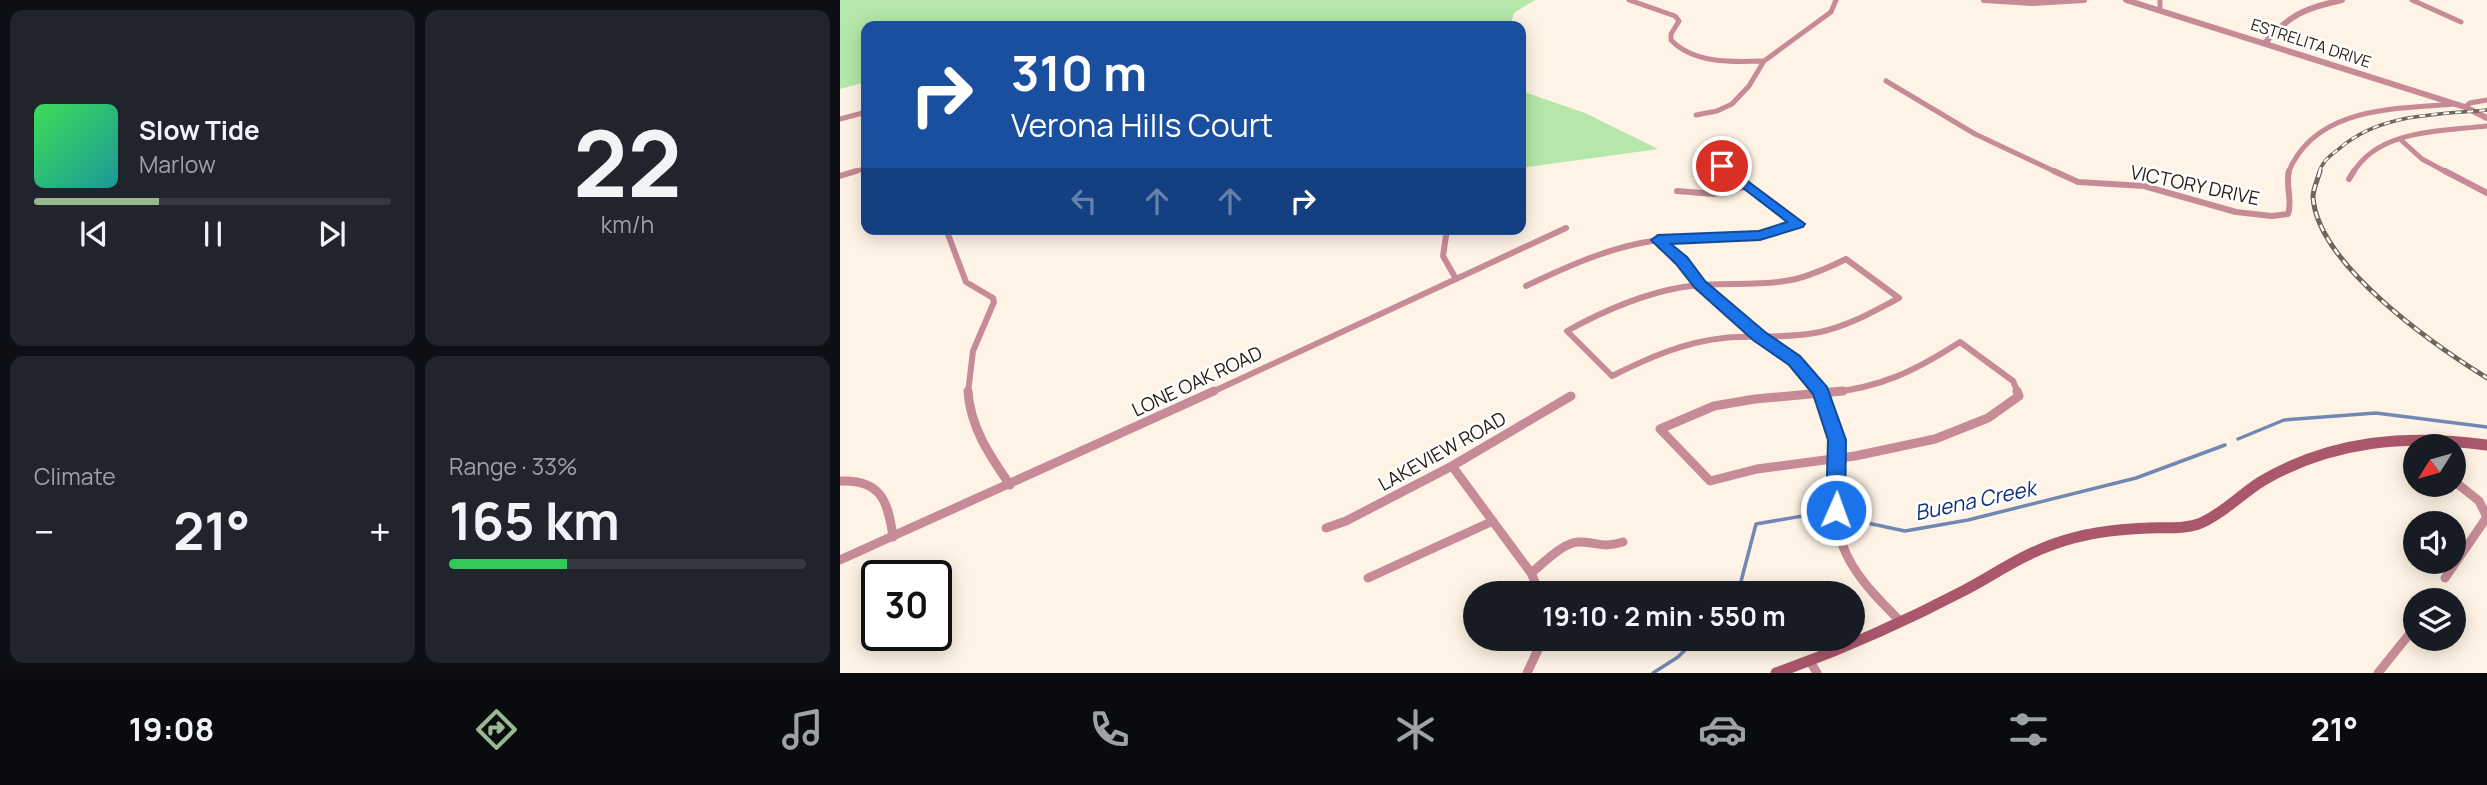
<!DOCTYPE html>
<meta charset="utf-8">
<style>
body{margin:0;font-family:Manrope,sans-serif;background:#20242c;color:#f1f3f6;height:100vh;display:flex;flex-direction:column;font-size:26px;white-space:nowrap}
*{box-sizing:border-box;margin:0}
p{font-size:23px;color:#9ea1a6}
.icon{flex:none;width:38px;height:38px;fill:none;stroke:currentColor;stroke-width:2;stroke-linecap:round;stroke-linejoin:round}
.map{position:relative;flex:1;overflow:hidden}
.panel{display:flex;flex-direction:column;gap:10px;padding:10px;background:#0d0f14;width:840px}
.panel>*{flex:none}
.hud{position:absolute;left:21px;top:21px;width:665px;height:214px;border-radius:14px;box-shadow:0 4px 18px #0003;background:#1a4fa0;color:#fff;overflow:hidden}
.needle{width:46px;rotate:233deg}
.fabs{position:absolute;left:1563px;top:434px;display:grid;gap:14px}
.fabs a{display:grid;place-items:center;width:63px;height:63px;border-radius:50%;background:#171b24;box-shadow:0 4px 18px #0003;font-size:35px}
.speed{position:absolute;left:21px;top:560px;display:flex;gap:14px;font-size:35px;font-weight:700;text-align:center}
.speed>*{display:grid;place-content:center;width:91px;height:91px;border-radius:50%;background:#171b24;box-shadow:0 4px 18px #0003;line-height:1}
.speed .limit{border:4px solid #111;border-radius:10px;background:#fff;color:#111}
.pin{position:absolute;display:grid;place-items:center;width:60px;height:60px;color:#fff;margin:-30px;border:4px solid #fff;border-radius:50%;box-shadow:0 2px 7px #0007}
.me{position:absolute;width:77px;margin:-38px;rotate:2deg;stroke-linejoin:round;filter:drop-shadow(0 0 5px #0008)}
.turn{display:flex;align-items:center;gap:24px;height:147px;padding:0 35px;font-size:32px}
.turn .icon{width:91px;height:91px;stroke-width:2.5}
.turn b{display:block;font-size:49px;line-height:60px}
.lanes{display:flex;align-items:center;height:66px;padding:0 35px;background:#0003;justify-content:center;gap:35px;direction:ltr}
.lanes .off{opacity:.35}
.big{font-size:52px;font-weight:700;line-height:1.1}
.panel .card{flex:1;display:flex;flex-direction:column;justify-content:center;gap:10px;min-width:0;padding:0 24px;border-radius:14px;background:#20242c}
.panel .dial{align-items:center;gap:0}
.dial b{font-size:91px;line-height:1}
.song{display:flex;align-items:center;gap:21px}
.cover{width:84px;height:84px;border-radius:10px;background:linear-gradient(135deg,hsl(130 70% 55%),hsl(180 70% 35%))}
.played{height:7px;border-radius:4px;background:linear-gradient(90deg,#98b88f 35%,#363941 35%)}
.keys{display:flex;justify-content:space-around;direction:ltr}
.heat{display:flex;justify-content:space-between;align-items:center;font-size:38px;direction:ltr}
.charge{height:10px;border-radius:5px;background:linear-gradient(90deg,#34c759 33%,#363941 0)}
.panel .tiles{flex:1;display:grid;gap:10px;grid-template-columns:repeat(2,1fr)}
.trip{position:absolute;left:623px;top:581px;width:402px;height:70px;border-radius:35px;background:#171b24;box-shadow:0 4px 18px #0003;font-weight:700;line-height:70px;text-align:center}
.dock{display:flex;height:112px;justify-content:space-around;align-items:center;background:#090b0e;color:#9ea1a6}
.dock .icon{width:49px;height:49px}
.dock .active{color:#98b88f}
.dock b{font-size:32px;color:#f1f3f6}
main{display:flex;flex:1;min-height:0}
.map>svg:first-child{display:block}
.green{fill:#b4e7a9}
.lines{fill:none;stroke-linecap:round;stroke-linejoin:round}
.stream{stroke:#7188b5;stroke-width:3.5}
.minor-far2{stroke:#c78b97;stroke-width:5}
.minor-far1{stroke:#c78b97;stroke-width:6}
.minor{stroke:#c78b97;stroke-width:9}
.tertiary{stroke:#c78b97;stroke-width:6}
.secondary{stroke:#ab576b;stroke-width:11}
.rail-far1-casing{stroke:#6e665b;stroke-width:3.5}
.rail-casing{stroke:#6e665b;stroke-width:5}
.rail-far1{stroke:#fff;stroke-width:2;stroke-dasharray:6;stroke-linecap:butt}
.rail{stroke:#fff;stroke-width:2.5;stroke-dasharray:7;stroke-linecap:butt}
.route{fill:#1a73e8;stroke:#114b97;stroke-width:2}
.labels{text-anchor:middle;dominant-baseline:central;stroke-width:5;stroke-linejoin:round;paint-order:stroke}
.far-street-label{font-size:16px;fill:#251e15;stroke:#fff}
.street-label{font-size:19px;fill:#251e15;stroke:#fff}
.water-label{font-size:21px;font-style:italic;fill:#10327e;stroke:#fff}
</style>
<main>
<section class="panel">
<div class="tiles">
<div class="card">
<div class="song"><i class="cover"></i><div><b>Slow Tide</b><p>Marlow</p></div></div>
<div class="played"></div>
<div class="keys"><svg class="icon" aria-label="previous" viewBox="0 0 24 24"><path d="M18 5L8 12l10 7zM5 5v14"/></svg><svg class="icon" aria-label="pause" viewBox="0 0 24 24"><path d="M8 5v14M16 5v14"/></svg><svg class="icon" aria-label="next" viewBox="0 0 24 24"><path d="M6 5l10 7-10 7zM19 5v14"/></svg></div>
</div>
<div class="card dial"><b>22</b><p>km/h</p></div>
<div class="card"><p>Climate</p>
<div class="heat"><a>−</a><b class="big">21°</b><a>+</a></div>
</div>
<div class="card"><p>Range · 33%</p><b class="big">165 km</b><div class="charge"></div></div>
</div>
</section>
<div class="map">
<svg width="1647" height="673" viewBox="0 0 1647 673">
<rect width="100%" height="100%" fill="#fef3e4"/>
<path class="green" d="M0,0H695L674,13L670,26H26V82L0,89Z
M681,91L745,113L818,149L681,168Z"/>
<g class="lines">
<path class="stream" d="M1398,439L1444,420L1536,413L1647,427
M898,593L916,524L980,513L1065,531L1128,520L1296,478L1385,445
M813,673L838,657L856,639"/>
<path class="minor-far2" d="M789,0L835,16L839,21L831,34V40C854,64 893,62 924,61
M1320,0V9
M1572,0L1621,22
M1046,81L1135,134L1218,173
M1625,107L1630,103L1647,100
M856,115L877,111L892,104L909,86L924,61L991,12L996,0
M0,119L26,112
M1561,140L1582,159L1608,173
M882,166L891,173
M11,173L26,168
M1448,173C1475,106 1555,109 1615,104
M1513,173C1538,129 1603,131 1647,126"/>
<path class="minor-far1" d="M1214,171L1238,182L1304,186L1396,212L1432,216L1448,214C1453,200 1445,185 1449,171
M1605,171L1647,193
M0,176L16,171
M1509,179L1514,171
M837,191L874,194L908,186
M106,229L126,282L153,298L154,302L133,351L128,393
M607,229L603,256L616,279
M818,240L842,261L860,285L919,336L954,361L981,393
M1006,259L1059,298C1034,311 1009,326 980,332C948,339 916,335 884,338C844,342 808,358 772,376L727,331C763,311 802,294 843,287C878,281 915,287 951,280C970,276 988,268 1006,259Z
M686,286C728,266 772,246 819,240C866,234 912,240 958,224L888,171
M370,393L726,228
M988,393C1042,387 1075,371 1120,342L1173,381L1178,393"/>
<path class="minor" d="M128,391C130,427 150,456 170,485
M980,391C989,411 998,436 998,458C998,471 994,483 994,496C994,554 1022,583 1060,621
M1003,391L915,399L874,406L820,429L870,481L917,469L1015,456L1095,439L1148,418L1179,396L1177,391
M612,466L691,573L700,593
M0,481C41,479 48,501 53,537
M486,528L506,521L612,466L731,396
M0,560L374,391
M691,573C704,563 722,543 738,542C758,541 759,549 783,542
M528,578L653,521
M1605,578L1647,517L1639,501L1614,481
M970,661L977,673
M687,673L703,639
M1538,673L1575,627"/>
<path class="tertiary" d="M1144,0L1192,3L1244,0
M1286,0L1625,107L1647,118
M1425,43C1450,14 1466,8 1502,0"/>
<path class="secondary" d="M936,673C1001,650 1064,622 1125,590C1155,574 1182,555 1214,544C1244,533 1277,529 1308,528C1326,527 1344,530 1361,523C1384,513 1401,494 1422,481C1492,440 1568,434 1647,445"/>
<defs>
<path id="rail-far1" d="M1479,173C1482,161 1490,156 1500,148C1541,113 1596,115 1647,110"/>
<path id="rail" d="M1480,171C1478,179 1473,189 1473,197C1477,264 1594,345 1647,378"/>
</defs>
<use href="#rail-far1" class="rail-far1-casing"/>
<use href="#rail" class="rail-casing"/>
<use href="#rail-far1" class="rail-far1"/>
<use href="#rail" class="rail"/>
</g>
<path class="route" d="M882,162L965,224L963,227L920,240L831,244L847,257L865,281L925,332L960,356L987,387L1006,440L1005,510L1002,516L996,518L989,516L986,510L988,440L973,394L949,365L913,340L855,288L836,264L811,240L818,235L919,231L947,222L877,168V163Z"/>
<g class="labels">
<g class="far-street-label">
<text transform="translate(1471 43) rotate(18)">ESTRELITA DRIVE</text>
</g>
<g class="street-label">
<text transform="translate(1355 185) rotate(12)">VICTORY DRIVE</text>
<text transform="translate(357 381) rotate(-25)">LONE OAK ROAD</text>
<text transform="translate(602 451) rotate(-29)">LAKEVIEW ROAD</text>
</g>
<g class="water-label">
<text transform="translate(1135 500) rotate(-12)">Buena Creek</text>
</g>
</g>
</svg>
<div class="fabs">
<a><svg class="needle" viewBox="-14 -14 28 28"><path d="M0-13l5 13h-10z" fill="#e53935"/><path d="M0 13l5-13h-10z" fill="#9ea1a6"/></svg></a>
<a><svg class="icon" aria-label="sound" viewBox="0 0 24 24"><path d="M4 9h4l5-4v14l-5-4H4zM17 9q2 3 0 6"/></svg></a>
<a><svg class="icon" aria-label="layers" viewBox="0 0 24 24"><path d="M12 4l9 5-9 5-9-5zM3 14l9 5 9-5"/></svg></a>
</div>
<div class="speed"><div class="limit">30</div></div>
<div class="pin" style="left:882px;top:166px;background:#d93025"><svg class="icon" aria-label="arrive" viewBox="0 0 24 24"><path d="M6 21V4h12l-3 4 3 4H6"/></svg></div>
<svg class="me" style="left:996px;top:510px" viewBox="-20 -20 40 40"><circle r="17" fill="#1a73e8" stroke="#fff" stroke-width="3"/><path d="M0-11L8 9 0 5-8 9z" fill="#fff"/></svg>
<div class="trip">19:10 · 2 min · 550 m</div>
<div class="hud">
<div class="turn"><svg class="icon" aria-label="right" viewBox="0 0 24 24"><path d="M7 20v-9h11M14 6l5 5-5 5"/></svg><div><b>310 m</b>Verona Hills Court</div></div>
<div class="lanes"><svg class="icon off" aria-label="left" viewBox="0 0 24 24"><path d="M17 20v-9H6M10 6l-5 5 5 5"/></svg><svg class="icon off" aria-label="ahead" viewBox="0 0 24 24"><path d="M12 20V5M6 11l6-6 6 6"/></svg><svg class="icon off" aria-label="ahead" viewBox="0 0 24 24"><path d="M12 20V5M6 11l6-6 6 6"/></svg><svg class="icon" aria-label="right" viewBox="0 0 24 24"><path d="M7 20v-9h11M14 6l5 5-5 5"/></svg></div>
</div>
</div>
</main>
<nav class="dock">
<b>19:08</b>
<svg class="icon active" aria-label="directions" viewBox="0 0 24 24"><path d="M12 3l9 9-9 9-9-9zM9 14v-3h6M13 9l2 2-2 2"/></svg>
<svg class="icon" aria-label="music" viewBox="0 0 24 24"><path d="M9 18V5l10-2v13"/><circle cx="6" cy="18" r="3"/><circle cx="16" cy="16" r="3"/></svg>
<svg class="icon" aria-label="phone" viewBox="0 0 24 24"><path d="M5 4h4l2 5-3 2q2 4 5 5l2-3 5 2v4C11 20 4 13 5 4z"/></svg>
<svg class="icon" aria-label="climate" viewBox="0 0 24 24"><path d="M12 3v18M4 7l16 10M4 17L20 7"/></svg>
<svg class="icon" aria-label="car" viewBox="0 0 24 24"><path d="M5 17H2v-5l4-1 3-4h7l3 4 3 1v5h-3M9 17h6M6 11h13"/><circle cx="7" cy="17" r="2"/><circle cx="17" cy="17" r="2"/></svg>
<svg class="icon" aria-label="filters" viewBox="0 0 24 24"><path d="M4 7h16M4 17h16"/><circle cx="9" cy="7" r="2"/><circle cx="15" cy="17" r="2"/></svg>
<b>21°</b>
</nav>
